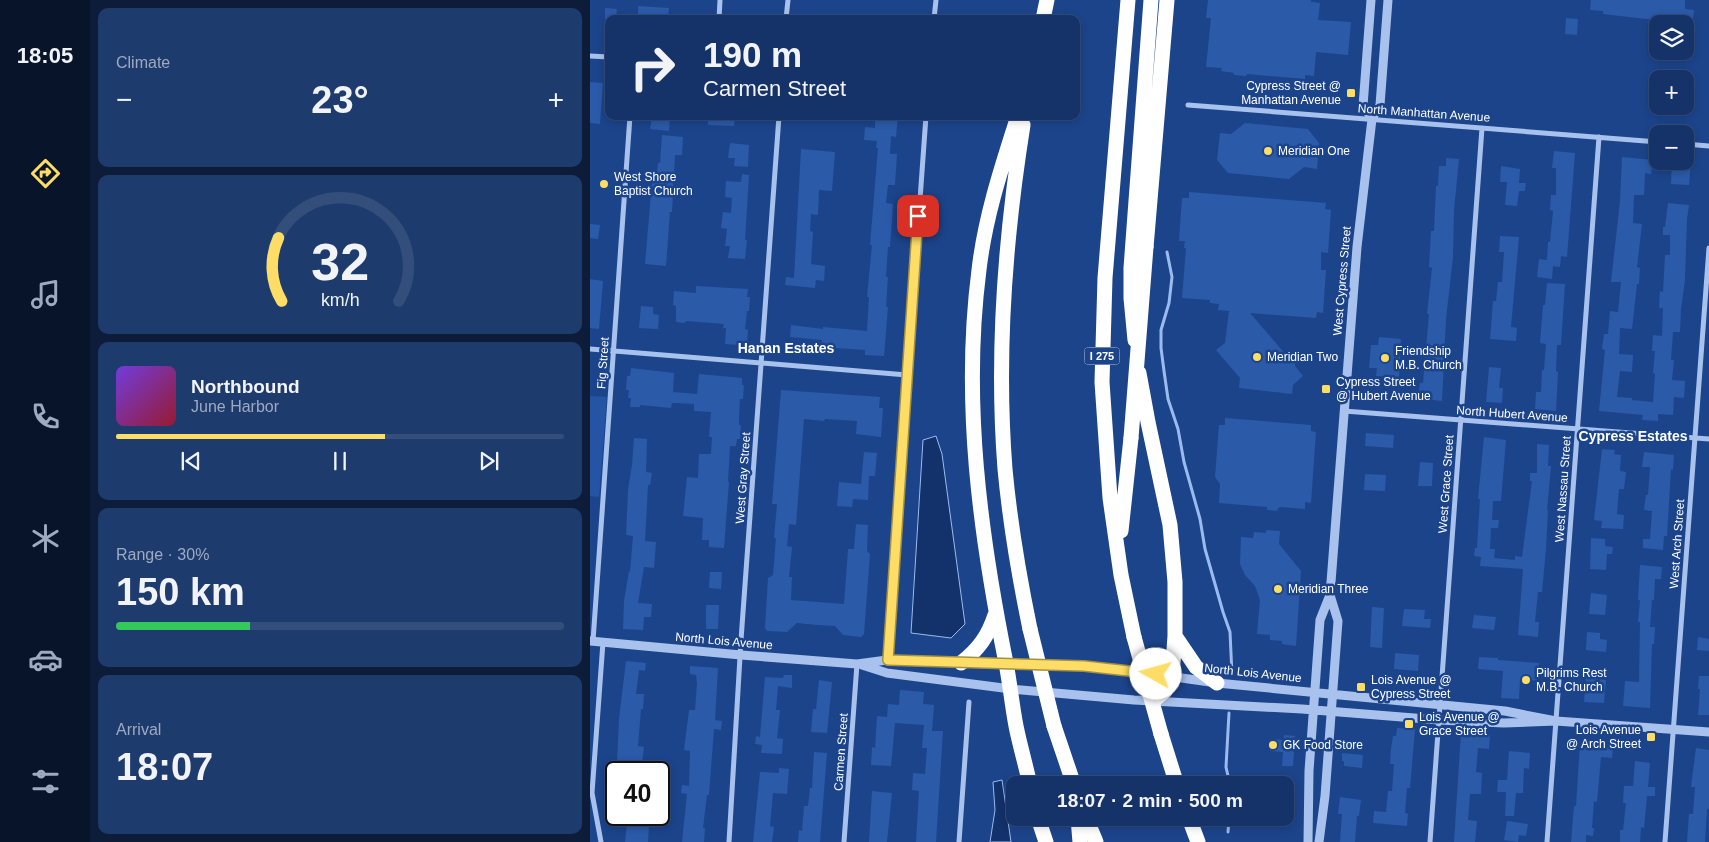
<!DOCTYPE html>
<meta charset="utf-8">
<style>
body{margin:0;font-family:Helvetica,sans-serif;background:#1e3b6e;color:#f1f3f6;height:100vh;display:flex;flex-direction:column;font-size:19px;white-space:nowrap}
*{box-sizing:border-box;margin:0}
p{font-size:16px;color:#9daac0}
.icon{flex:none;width:28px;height:28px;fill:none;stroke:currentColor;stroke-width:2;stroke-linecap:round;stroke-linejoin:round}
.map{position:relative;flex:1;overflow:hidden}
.side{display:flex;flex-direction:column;gap:8px;padding:8px;background:#0c1c39;width:500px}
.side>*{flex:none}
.hud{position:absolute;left:15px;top:15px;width:475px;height:105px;border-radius:10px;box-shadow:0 2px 8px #0003,0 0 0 1px #344e7c;background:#153368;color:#f1f3f6;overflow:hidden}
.fabs{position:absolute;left:1059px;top:15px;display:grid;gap:10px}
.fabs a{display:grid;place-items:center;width:45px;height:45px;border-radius:10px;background:#153368;box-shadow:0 2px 8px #0003,0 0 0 1px #344e7c;font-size:25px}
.speed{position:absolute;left:15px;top:761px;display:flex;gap:10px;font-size:25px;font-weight:700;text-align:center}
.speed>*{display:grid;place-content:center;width:65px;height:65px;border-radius:50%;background:#153368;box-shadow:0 2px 8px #0003,0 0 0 1px #344e7c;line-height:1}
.speed .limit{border:2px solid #111;border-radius:8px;background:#fff;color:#111}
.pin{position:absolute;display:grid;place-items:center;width:42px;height:42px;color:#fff;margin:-21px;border-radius:10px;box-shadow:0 2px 8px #0006}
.me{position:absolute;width:55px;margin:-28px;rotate:277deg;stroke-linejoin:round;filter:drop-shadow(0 0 4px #0008)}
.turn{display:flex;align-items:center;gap:18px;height:105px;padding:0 15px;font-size:22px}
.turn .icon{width:65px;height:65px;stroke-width:2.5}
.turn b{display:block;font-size:35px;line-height:42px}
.big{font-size:38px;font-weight:600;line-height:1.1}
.side .widget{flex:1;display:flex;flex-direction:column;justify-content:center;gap:8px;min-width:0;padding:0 18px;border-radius:10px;background:#1e3b6e}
.side .dial{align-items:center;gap:0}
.dial svg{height:130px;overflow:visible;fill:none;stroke:#344e7c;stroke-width:7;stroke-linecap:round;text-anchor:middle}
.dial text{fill:#f1f3f6;stroke:none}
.song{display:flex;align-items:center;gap:15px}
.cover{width:60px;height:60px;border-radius:8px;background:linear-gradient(135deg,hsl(260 70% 55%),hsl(350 70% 35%))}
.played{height:5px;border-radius:2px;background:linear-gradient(90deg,#fddd66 60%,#344e7c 60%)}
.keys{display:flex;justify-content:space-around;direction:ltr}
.heat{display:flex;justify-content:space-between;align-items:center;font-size:28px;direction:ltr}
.charge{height:8px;border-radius:4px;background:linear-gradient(90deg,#34c759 30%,#344e7c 0)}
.trip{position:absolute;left:416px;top:776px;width:288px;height:50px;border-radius:10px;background:#153368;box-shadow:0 2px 8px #0003,0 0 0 1px #344e7c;font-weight:600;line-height:50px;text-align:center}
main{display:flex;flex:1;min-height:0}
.dock{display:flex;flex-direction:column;width:90px;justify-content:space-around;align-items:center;background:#08142a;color:#9daac0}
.dock .icon{width:35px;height:35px}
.dock .active{color:#fddd66}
.dock b{font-size:22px;color:#f1f3f6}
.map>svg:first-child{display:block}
.green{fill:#2554a4}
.water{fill:#13316a;stroke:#9bbbef}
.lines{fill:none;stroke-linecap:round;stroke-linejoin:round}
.stream{stroke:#9bbbef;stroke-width:3}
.building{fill:#2b5aa9}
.minor{stroke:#a8c2ed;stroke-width:5}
.tertiary{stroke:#a8c2ed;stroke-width:9}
.motorway{stroke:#fff;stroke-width:15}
.motorway-bridge{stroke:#fff;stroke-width:15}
.route-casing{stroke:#a49042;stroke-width:12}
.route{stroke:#fddd66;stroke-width:9}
.poi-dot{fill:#fddd66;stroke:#1c448b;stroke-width:2}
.labels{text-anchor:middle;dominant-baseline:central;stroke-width:5;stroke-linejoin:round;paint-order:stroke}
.shield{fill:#1c448b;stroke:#bbc7dc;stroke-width:1}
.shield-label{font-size:11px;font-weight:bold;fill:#fff}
.poi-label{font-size:12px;fill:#fff;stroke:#1c448b;text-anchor:start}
.street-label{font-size:12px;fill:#fff;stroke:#1c448b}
.neighbourhood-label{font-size:14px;font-weight:bold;fill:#fff;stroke:#1c448b}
</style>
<main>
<nav class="dock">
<b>18:05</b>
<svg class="icon active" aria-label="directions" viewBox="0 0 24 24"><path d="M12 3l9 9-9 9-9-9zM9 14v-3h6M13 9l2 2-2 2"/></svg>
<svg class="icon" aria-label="music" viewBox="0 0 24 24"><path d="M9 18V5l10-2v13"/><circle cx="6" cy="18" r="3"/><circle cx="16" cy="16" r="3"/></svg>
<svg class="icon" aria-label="phone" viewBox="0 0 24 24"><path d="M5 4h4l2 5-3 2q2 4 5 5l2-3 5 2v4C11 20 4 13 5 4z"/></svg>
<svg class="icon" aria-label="climate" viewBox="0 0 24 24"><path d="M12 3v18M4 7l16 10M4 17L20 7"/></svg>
<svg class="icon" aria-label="car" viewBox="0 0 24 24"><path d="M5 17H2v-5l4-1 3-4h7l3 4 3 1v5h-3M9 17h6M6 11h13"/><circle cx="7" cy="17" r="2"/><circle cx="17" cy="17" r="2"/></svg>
<svg class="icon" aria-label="filters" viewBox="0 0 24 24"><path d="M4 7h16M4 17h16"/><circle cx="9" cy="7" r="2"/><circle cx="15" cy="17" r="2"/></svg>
</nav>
<section class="side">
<div class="widget"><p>Climate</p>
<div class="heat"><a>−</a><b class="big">23°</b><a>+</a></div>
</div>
<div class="widget dial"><svg viewBox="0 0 100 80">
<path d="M14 69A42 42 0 1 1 86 69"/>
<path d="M14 69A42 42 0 0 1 12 30" stroke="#fddd66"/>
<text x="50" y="56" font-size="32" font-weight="700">32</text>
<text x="50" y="72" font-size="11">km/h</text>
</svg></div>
<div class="widget">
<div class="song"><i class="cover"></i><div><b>Northbound</b><p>June Harbor</p></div></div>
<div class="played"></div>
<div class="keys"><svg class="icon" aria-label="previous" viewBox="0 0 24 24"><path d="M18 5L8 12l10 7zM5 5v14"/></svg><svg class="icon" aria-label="pause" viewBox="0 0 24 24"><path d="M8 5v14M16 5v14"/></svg><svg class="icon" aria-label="next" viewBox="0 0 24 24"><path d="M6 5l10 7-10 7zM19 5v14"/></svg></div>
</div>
<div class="widget"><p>Range · 30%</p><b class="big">150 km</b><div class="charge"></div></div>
<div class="widget"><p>Arrival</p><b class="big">18:07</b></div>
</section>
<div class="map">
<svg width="1119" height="842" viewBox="0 0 1119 842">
<rect width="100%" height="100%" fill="#1c448b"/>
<path class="green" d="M0,396L17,397L9,497L0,496Z"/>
<path class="water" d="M346,436L352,454L375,624L361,638L321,633L333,440Z
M412,780L421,842H400L405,810L403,782Z"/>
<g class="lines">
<path class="stream" d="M577,252L582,277L579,303L571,330V348L574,371L578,399L588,429L594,462L610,519L615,549L633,612L640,632L642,675
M639,713L636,767L640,785
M638,832L639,818"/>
</g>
<path class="building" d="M618,0H721V2L730,3L728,20L761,22L758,55L726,52L724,76L715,75V79L657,74L656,76L644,75V73L631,71L632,68L616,67L621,18H616Z
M1001,0H1095V9L1104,10L1103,20L1065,15V20L1013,14V11L1000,10Z
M48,6L79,8L78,19H48Z
M15,8L27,9L26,19H15Z
M976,18L988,19L987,35L975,34Z
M0,82L13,83L10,124L0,123Z
M62,116H80L79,131L60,129Z
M118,116H145L144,126L118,125Z
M285,116H308L306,137L301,136L300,154H307L305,185H298L296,203L303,204L300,247H298L296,277H298L296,307H298L294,356L275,355V350L231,347L232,340L200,337L201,325L233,329V327L277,331L279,297H277L282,245H280L288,148H286L287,141L274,140L275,127L285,128Z
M655,123L718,129L729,143L727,169L714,167L699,179L638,173L627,160L630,133L641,134Z
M72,135L93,137L92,155H85L82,212H80L76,266L55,264L62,182H66L68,163H70Z
M140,143L159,145L158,167L144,166L145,158H138Z
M211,149L245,152L242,191L229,190L228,215L221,214L220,231L223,232L221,264L235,266L234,281L226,280L225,288L195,285L196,277L204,278Z
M964,151L985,153L977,257L971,256L970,267L963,266L962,279L947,277L949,259L957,260L958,242H960L963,211L960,210L961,195H966V168H962Z
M1032,157L1063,160L1061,174L1055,173L1054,195H1044L1043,223L1052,224L1047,267L1050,268L1049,284H1047L1042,329L1030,328L1029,354L1043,355L1042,372L1030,371L1027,397L1042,398V400L1063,402L1065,374L1063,373L1065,351H1062L1063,335L1072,336L1073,308H1069L1070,291L1073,292L1075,255H1080V235H1073V227H1075L1078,203L1099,205L1097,219L1095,280L1091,309L1090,332H1083L1081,360H1084L1082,380L1095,381L1094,398L1084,397L1083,415L1068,414V421L1052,420L1053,415L1009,411L1015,350L1012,349L1014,334H1018L1020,311L1028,312L1031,282H1021L1030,201Z
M856,158L869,159L864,210L863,257L856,319L852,401L828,398L830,383H833L839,314H837L842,268L839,267L841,231H844L846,186H848L849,166H856Z
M1082,161H1101L1099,185L1081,184Z
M911,166L930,169L929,183H936L935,191H929L927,206L915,205L917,182H910Z
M152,174L159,175L155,240H157L155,259L138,258L140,246H135L137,229L131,228L133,212L141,213L142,198L135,197L136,181L151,182Z
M599,192L736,203L735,209L741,210L738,253L731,252V270H736L733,313L727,312L726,318L660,313L697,356L706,357L705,366L713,376L703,385L702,394L649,388L650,378L626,350L635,343L639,311L628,310L629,304L620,303V300L592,298L596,248H594L595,241H589L592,198H599Z
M0,224L10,225L8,239L0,238Z
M910,236L929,237L921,327L927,328L926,341L900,339L903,301H906L908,282H912L914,252H909Z
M0,279L13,281L9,329L0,328Z
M957,283L975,284L971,345H967L966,371L968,372L966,411L945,409L946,392H951L952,370H954L956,344L950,343L953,305H955Z
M106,286L158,289L157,297H160L159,311H157L155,329L158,330L157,343L150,342L149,345L135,344L136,328H133L134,324L96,321L95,323L86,322V306L83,305L84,291L106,293Z
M51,306L63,307V314L69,315L68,329L49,328Z
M789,337L811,339L809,377L786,376L787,368H779L781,345H788Z
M899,367L911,368L909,388H913L912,403L896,402Z
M41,368L84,373L83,392L107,394L109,374L152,378V385H154L153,399H150L149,417V425H151L150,439H147L146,446H140L138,482H139L134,548L119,547V540H112L113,518L93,516L97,477L108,478L109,454H121L122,437H119L121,412L104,411V404L86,403H82L81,408L50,405V407H40L41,398H38L39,390H36L37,376H40Z
M191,390L290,397L289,408H293L291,437L266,434L267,421L235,419L234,421L214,419L206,525L199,524L197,546L202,547L199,577H202L201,600L254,604L258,549H264L266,524L278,525L277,551L280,554L274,634L271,637L253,635L245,626L227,625L207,623L197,632L177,631L175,628L178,578L183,575L186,538H184L187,504H182Z
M635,418L721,425V431L726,432L721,503L715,502V509L691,507L688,508L687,511L677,510V507L629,503L630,484L625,477L629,425H635Z
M776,433L804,435L803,448L775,446Z
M894,437L916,440L911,501H903L902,520H909L908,528H901L900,549H905L904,558L925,560V556L932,557L942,481H940V473H947V444L959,445L958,466H961L957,510H958L956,549L952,592H948L945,622H949L948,637L928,635L933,569L890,566L891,557L884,556L885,548H887L890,499H888Z
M44,438L57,439L56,472L62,473L60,485H58L55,541L66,542L64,568L54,567L48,603L62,604L61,617H54L53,630L33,629L34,601L39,571L40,572L43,536L36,535L38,490L42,465Z
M1012,449L1025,450L1024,454L1031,455L1030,471L1036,472L1034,489H1029L1027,514L1034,515L1033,529L1011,528L1012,521L1004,520Z
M274,452L287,453L285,476H279L278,500L263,499L262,507L247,506L249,482L271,484Z
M1054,452L1084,455L1083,470L1081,469L1077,536H1074L1073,550L1053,548V539H1060L1062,511L1054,510L1056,495H1058L1060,467H1052Z
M830,462L843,463L842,486H828Z
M775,474L796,475L795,491L774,490Z
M676,530L690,531L689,544L711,571L706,646L692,644V641L680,640V635L667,634L670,600L665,586L655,575L650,564L651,537L663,538L664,532L676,533Z
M1001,538L1015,539V546L1023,547L1022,554H1017L1016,570L1000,569Z
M1050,565L1072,567L1071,579H1065L1064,600H1062L1060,627H1065L1064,644H1062L1060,708L1033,706L1035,681L1049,682L1050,622H1048L1050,600H1048Z
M120,572H132L131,589L119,588Z
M1001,593L1017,595L1015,615L999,614Z
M116,605H129L128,629H116Z
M782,607L794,608L792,648L780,647Z
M814,609L835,610L834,619H841L840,628L812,626Z
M884,615L906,617L904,630L882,628Z
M997,632L1010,633V639L1017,640L1016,652L996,650Z
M1108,637L1119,639V651L1107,650Z
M805,653L829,655L828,671L804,669Z
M889,657L908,658V660L949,663L948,681L930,679L929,699L911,698L913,671L888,669Z
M36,661L56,663L55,671L49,670L46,694H54L53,709H51L48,746L54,747L51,772H28L29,763H27L29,719Z
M100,666L128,668L125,720L132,721L131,730L124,729L119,795H117L113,828H115L114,842H92L97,794L91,793L92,785L99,786L100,751L94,750L99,710H105L107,683L106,675L100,674Z
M194,675H202V688L188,686L186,710H190L187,738L193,739L192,754L171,753L172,745L165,744L166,736L170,737L175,677L193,678Z
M1109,676H1119V715H1108L1110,689H1108Z
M996,678L1016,680L1014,703L994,702Z
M229,680L242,682L237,733L221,732L223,709H226Z
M310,690L334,692L333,704L344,705L342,731H353L346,842H326L329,791L322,790L323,773L335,774L337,748H332L334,725L305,723L301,766L281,765L282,747L285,748L287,716L297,717L298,704L309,705Z
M807,728L825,729L820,788H817L815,813L818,814L817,826L783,823L784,811L796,812L798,791H802L804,764H800L801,748L803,736H806Z
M871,732L900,735L899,749L888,748L886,772L892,773L891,794H880L878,820L887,821L885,842H864Z
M694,735L705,736L703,766H692L693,752L680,751L681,739L694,740Z
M990,743L1023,747L1022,758L1011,757L1007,802L1004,801L1002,828H1004L1003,836L996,835V842H981L984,806H986Z
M1106,748L1119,750V809H1117L1115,842H1097L1099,814H1103L1105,787H1101Z
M919,751L940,753L939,769L934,768L933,793H926L924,816H915L916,792H907L908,780H917Z
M224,752L237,753L230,842H208L209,830L212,831L214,806H218L220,788H222Z
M752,753L773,755L772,768L754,766V761H752Z
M1045,761L1060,763L1058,787H1065V796H1057L1054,828L1051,827L1050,842H1030V830H1033L1036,803H1033L1034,786H1043Z
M189,768L199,769L197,794L183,793L180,826L184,827L182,842H163L170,772L189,773Z
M282,791L302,793L297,842H279Z
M750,797L771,800L769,816H767L765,842H750L752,814H748Z
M42,815H55L54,825L59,826L58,842H35L37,824L41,825Z
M917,821L938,824L936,836L929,835L928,842L914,840Z"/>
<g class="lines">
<path class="minor" d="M129,19L130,0
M196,19L198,0
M344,19L346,0
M0,56L19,57
M598,105L1068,142
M1095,144L1119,146
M0,349L317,375
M754,411L1119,439
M3,641L40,116
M297,660L336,116
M11,842L2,793L13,642
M139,842L151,640L189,116
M254,842L267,664
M369,842L379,702
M840,842L892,128
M957,842L1009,137
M1075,842L1119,248"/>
<path class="tertiary" d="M781,0L773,106L782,119
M0,641L151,655L267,664L297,660L494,666L535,670L627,683L915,711L966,721
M272,665L297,673L421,689L544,700L712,709L849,720L914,723L966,721L1119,732
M718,842L719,771L730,620L740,595L767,247L782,119L790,105L798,0
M729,842L735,796L748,621L740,595"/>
<path class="motorway" d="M538,0L515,278L512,382L520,498L531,575L544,637
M453,19L457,0
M428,116C412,166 395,217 389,270C372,401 390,534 416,663C420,684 422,705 426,726C430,746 436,766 440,785
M433,125C415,238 406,354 415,469C420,523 429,576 440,629
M556,247L577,0
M545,340L541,298V268L561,0
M549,373L558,422L580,525L585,582V636L582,676L575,691L563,701
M531,531L541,438
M585,636L606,667L627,683
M371,663C389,649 398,636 405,615
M464,726L484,785
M571,734L587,785
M448,818L456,842
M488,818L490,842
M496,818L506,842
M599,818L608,842"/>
<path class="motorway-bridge" d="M541,438L556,247
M440,629L464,726
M544,637L571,734"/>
</g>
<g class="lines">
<defs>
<path id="route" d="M328,216L298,660L494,666L566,674"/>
</defs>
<use href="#route" class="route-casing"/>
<use href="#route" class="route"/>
</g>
<g class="poi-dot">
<rect x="756" y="88" width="10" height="10" rx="2.5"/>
<circle cx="678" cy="151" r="5"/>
<circle cx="14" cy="184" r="5"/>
<circle cx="667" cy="357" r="5"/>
<circle cx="795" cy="358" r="5"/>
<rect x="731" y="384" width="10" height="10" rx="2.5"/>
<circle cx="688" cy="589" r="5"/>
<circle cx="936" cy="680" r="5"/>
<rect x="766" y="682" width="10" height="10" rx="2.5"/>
<rect x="814" y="719" width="10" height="10" rx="2.5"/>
<rect x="1056" y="732" width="10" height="10" rx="2.5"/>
<circle cx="683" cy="745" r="5"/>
</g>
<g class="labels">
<rect class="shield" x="494.5" y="347.5" width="35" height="17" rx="4"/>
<g class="shield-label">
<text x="512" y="356">I 275</text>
</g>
<g class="poi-label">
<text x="751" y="86" text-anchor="end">Cypress Street @<tspan x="751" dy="14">Manhattan Avenue</tspan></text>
<text x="688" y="151">Meridian One</text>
<text x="24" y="177">West Shore<tspan x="24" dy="14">Baptist Church</tspan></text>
<text x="805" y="351">Friendship<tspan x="805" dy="14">M.B. Church</tspan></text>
<text x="677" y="357">Meridian Two</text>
<text x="746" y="382">Cypress Street<tspan x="746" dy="14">@ Hubert Avenue</tspan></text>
<text x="698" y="589">Meridian Three</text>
<text x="946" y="673">Pilgrims Rest<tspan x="946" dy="14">M.B. Church</tspan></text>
<text x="781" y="680">Lois Avenue @<tspan x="781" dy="14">Cypress Street</tspan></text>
<text x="829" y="717">Lois Avenue @<tspan x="829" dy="14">Grace Street</tspan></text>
<text x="1051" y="730" text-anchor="end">Lois Avenue<tspan x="1051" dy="14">@ Arch Street</tspan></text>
<text x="693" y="745">GK Food Store</text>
</g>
<g class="street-label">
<text transform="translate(834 113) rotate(4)">North Manhattan Avenue</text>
<text transform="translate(752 281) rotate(-85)">West Cypress Street</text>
<text transform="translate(13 363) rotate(-86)">Fig Street</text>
<text transform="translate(922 414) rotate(4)">North Hubert Avenue</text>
<text transform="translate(153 478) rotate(-86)">West Gray Street</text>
<text transform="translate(856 484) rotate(-86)">West Grace Street</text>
<text transform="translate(973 489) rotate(-86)">West Nassau Street</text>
<text transform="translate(1087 544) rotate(-86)">West Arch Street</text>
<text transform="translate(134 641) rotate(5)">North Lois Avenue</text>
<text transform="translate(663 673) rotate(6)">North Lois Avenue</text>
<text transform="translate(251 752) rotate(-86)">Carmen Street</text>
</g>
<g class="neighbourhood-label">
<text x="196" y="348">Hanan Estates</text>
<text x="1043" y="436">Cypress Estates</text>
</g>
</g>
</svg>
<div class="fabs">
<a><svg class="icon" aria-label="layers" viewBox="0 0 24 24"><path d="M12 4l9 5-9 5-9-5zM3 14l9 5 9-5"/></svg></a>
<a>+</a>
<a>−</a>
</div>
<div class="speed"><div class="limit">40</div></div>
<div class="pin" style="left:328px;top:216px;background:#d93025"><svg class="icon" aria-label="arrive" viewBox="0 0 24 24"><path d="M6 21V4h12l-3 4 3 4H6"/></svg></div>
<svg class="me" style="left:566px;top:674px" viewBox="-20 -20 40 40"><circle r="19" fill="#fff"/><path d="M0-13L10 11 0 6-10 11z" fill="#fddd66"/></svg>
<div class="trip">18:07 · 2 min · 500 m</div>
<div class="hud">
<div class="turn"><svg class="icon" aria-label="right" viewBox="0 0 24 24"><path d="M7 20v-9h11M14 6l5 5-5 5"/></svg><div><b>190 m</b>Carmen Street</div></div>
</div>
</div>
</main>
